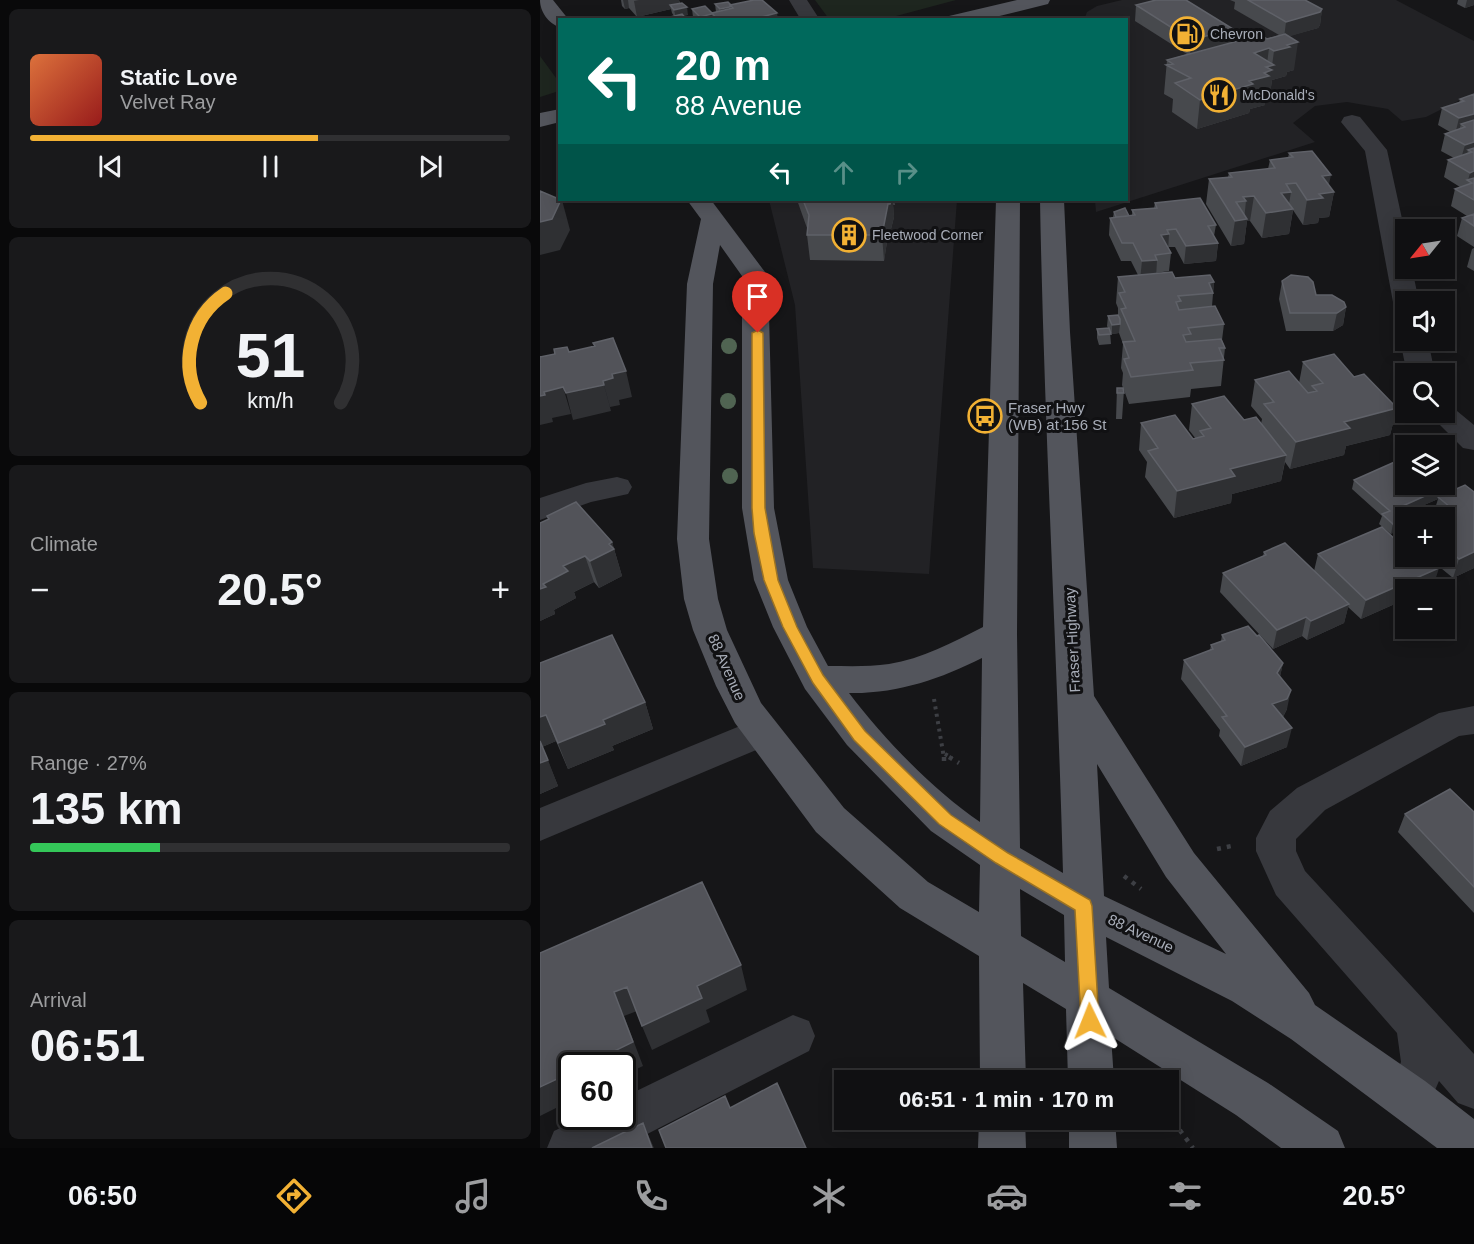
<!DOCTYPE html>
<meta charset="utf-8">
<style>
body{margin:0;font-family:Helvetica,sans-serif;background:#19191b;color:#f1f3f6;height:100vh;display:flex;flex-direction:column;font-size:22px;white-space:nowrap}
*{box-sizing:border-box;margin:0}
p{font-size:20px;color:#9c9d9f}
.icon{flex:none;width:33px;height:33px;fill:none;stroke:currentColor;stroke-width:2;stroke-linecap:round;stroke-linejoin:round}
.map{position:relative;flex:1;overflow:hidden}
.sheet{display:flex;flex-direction:column;gap:9px;padding:9px;background:#09090a;width:540px}
.sheet>*{flex:none}
.top-card{position:absolute;left:18px;top:18px;width:570px;height:183px;border-radius:0px;box-shadow:0 3px 15px #0003,0 0 0 2px #303032;background:#00695c;color:#fff;overflow:hidden}
.needle{width:39px;rotate:240deg}
.buttons{position:absolute;left:855px;top:219px;display:grid;gap:12px}
.buttons a{display:grid;place-items:center;width:60px;height:60px;border-radius:0px;background:#101012;box-shadow:0 3px 15px #0003,0 0 0 2px #303032;font-size:30px}
.speed{position:absolute;left:18px;top:1052px;display:flex;gap:12px;font-size:30px;font-weight:700;text-align:center}
.speed>*{display:grid;place-content:center;width:78px;height:78px;border-radius:50%;background:#101012;box-shadow:0 3px 15px #0003,0 0 0 2px #303032;line-height:1}
.speed .limit{border:3px solid #111;border-radius:9px;background:#fff;color:#111}
.pin{position:absolute;display:grid;place-items:center;width:51px;height:51px;color:#fff;margin:-62px -26px;border-radius:50% 50% 50% 0;rotate:-45deg;box-shadow:0 0 6px #0007}
.pin .icon{rotate:45deg}
.me{position:absolute;width:66px;margin:-33px;rotate:358deg;stroke-linejoin:round;filter:drop-shadow(0 0 4px #0008)}
.turn{display:flex;align-items:center;gap:21px;height:126px;padding:0 18px;font-size:27px}
.turn .icon{width:78px;height:78px;stroke-width:2.5}
.turn b{display:block;font-size:42px;line-height:51px}
.lanes{display:flex;align-items:center;height:57px;padding:0 18px;background:#0003;justify-content:center;gap:30px;direction:ltr}
.lanes .off{opacity:.35}
.big{font-size:45px;font-weight:700;line-height:1.1}
.sheet .card{flex:1;display:flex;flex-direction:column;justify-content:center;gap:9px;min-width:0;padding:0 21px;border-radius:9px;background:#19191b}
.sheet .dial{align-items:center;gap:0}
.dial svg{height:156px;overflow:visible;fill:none;stroke:#303032;stroke-width:7;stroke-linecap:round;text-anchor:middle}
.dial text{fill:#f1f3f6;stroke:none}
.song{display:flex;align-items:center;gap:18px}
.cover{width:72px;height:72px;border-radius:9px;background:linear-gradient(135deg,hsl(20 70% 55%),hsl(0 70% 35%))}
.played{height:6px;border-radius:3px;background:linear-gradient(90deg,#f2b134 60%,#303032 60%)}
.keys{display:flex;justify-content:space-around;direction:ltr}
.heat{display:flex;justify-content:space-between;align-items:center;font-size:33px;direction:ltr}
.charge{height:9px;border-radius:4px;background:linear-gradient(90deg,#34c759 27%,#303032 0)}
.trip{position:absolute;left:294px;top:1070px;width:345px;height:60px;border-radius:0px;background:#101012;box-shadow:0 3px 15px #0003,0 0 0 2px #303032;font-weight:700;line-height:60px;text-align:center}
.dock{display:flex;height:96px;justify-content:space-around;align-items:center;background:#060607;color:#9c9d9f}
.dock .icon{width:42px;height:42px}
.dock .current{color:#f2b134}
.dock b{font-size:27px;color:#f1f3f6}
main{display:flex;flex:1;min-height:0}
.map>svg:first-child{display:block}
.built{fill:#222225}
.green{fill:#1e261f}
.lines{fill:none;stroke-linecap:round;stroke-linejoin:round}
.path-far1{stroke:#3d3f44;stroke-width:4;stroke-dasharray:3 4.5;stroke-linecap:butt}
.path{stroke:#3d3f44;stroke-width:4.5;stroke-dasharray:4 6;stroke-linecap:butt}
.minor{fill:#37383d;fill-rule:evenodd}
.major{fill:#53555c;fill-rule:evenodd}
.tree{fill:#506452}
.wall{fill:#47494d}
.shaded-wall{fill:#2f3033}
.building{fill:#525359;stroke:#5f6168;stroke-width:1.5}
.route{fill:#f2b134;stroke:#9d7322;stroke-width:1.5}
.labels{text-anchor:middle;dominant-baseline:central;stroke-width:6;stroke-linejoin:round;paint-order:stroke}
.far-poi-label{font-size:14px;fill:#a8adb8;stroke:#111113;text-anchor:start}
.poi-label{font-size:15px;fill:#a8adb8;stroke:#111113;text-anchor:start}
.street-label{font-size:15px;fill:#a8adb8;stroke:#111113}
</style>
<main>
<section class="sheet">
<div class="card">
<div class="song"><i class="cover"></i><div><b>Static Love</b><p>Velvet Ray</p></div></div>
<div class="played"></div>
<div class="keys"><svg class="icon" aria-label="previous" viewBox="0 0 24 24"><path d="M18 5L8 12l10 7zM5 5v14"/></svg><svg class="icon" aria-label="pause" viewBox="0 0 24 24"><path d="M8 5v14M16 5v14"/></svg><svg class="icon" aria-label="next" viewBox="0 0 24 24"><path d="M6 5l10 7-10 7zM19 5v14"/></svg></div>
</div>
<div class="card dial"><svg viewBox="0 0 100 80">
<path d="M14 69A42 42 0 1 1 86 69"/>
<path d="M14 69A42 42 0 0 1 27 13" stroke="#f2b134"/>
<text x="50" y="56" font-size="32" font-weight="700">51</text>
<text x="50" y="72" font-size="11">km/h</text>
</svg></div>
<div class="card"><p>Climate</p>
<div class="heat"><a>−</a><b class="big">20.5°</b><a>+</a></div>
</div>
<div class="card"><p>Range · 27%</p><b class="big">135 km</b><div class="charge"></div></div>
<div class="card"><p>Arrival</p><b class="big">06:51</b></div>
</section>
<div class="map">
<svg width="934" height="1148" viewBox="0 0 934 1148">
<rect width="100%" height="100%" fill="#161618"/>
<path class="built" d="M582,0H856L934,41V93L886,117L862,121L848,109L807,102L775,106L753,123L775,142L556,212L555,200H586V20H544L547,12L557,6Z
M229,200H417L389,574L273,568L255,305Z"/>
<path class="green" d="M275,0H416L345,19H289Z
M0,56L19,82V91L0,97Z"/>
<g class="lines">
<path class="path-far1" d="M394,699L404,758
M405,754L412,758"/>
<path class="path" d="M404,757V765
M409,757L419,763
M677,849L696,845
M584,876L601,889
M628,1101L631,1115
M628,1114L653,1148"/>
<path class="minor" d="M249,0H267L280,20H261Z
M812,115L820,117L847,150L866,237V268H872L879,302H866V310L857,308L853,302L825,151L801,122L804,117Z
M866,334V340H888L895,374H867L860,340Z
M904,404L911,406L934,425V450L923,448L887,412H904Z
M77,477L88,480L92,487L88,494L51,502L0,520V498L46,483Z
M934,706V734L919,736L785,810L756,839V851L765,871L934,1054V1109L918,1103L899,1081L885,1113L869,1119L853,1113L846,1097L861,1062L857,1033L736,895L716,851V838L730,811L757,788L899,713Z
M222,717L235,722L240,732L235,742L0,841V808Z
M253,1015L269,1021L275,1036L269,1051L80,1148H7L14,1131L45,1116H82V1098Z"/>
<path class="major" d="M0,0H13L29,20H20V27C8,24 0,11 0,0Z
M477,0H510L508,4L443,20H407L409,16Z
M20,109V122L0,127V113Z
M147,200H171L228,276L234,508L248,580L267,627L288,666C308,666 329,667 349,664C382,659 413,642 443,627L456,200H480L477,634L480,848L523,873C517,648 504,424 500,200H524L530,332L554,696L654,853L769,993L775,1005L885,1081L934,1119V1148H897L751,1039L692,1001L566,937L569,988L728,1083L798,1131L805,1148H741L696,1115L571,1036L574,1080H528L526,1009L483,983L486,1080H440L439,956L360,908L276,832L195,723L176,686L153,630L144,599L137,539L147,284L161,219ZM180,245L202,276V508L214,580L233,627L265,689L307,745L391,831L440,865L439,912L388,882L304,808L221,703L187,630L178,599L169,539L173,284ZM442,658L440,822C393,790 343,738 309,693C357,694 400,679 442,658ZM557,764L626,877L686,954L564,896ZM480,889L524,915L525,962L481,936Z
M439,1119H485L486,1148H438Z
M529,1119H575L577,1148H529Z"/>
</g>
<g class="tree">
<circle cx="189" cy="346" r="8"/>
<circle cx="188" cy="401" r="8"/>
<circle cx="190" cy="476" r="8"/>
</g>
<path class="wall" d="M81,0H139L140,3L148,15L134,16L132,13L131,9L97,17L89,8L85,9L82,6Z
M690,0H765L782,9L780,25L778,28L749,36L754,70L747,72L746,76L732,80L730,94H728V99L725,100V105L710,109L709,113L657,129L632,112L633,99L624,94L627,60L647,54L595,21L596,5L693,29L692,42L727,39L739,35L694,9L695,2Z
M918,0H934V5L925,8L917,4Z
M175,4L191,5L238,20H156L153,17L152,9L172,13L176,12Z
M934,94V247L917,236L922,218L927,216L911,206L915,189L920,187L904,177L908,160L914,158L901,151L905,134L910,132L898,125L902,108L919,103L920,99Z
M749,153L789,185L794,192L789,217L779,218L778,223L763,225L753,210L749,234L722,238L710,221H707L704,244L691,246L666,204L669,179L688,177L689,173L728,169L730,160L748,158Z
M257,200H354L355,205H353L354,217L351,229H349L344,261L270,260L267,235V228Z
M615,203L676,225L674,236L678,243L676,261L644,264L635,247H628L631,253L629,271L616,273V274L635,278L674,282L672,306L684,324L682,340L685,348L681,386L651,389L650,397L589,404L584,390L582,419H576L577,388H583L582,385L583,373L581,368L583,344L579,333L572,334L570,332L571,344L559,345L557,338V329L568,328L567,326L568,316L578,315V308L576,303L578,277L598,275L591,261H581L569,235L570,218L573,217L574,212L589,216L592,215V210L614,208Z
M934,248V271L927,267L932,249Z
M742,281L806,307L803,325L793,331H746L739,299Z
M763,362L814,377L857,408L850,435L806,446L804,455L750,469L745,462L741,481L692,494L691,503L634,518L605,477L607,462L599,450L601,423L653,439H656L649,430L652,404L704,420L721,424L722,419L711,406L715,380L759,383Z
M814,480L903,495L925,485L934,568L913,578L896,564L893,587L821,619L808,607L804,623L767,640L762,636L733,649L680,592L683,573L723,556L724,552L774,571L778,554L866,556H904V518L893,515L898,499L863,514L866,518L864,527L851,534L839,524L842,516L812,489Z
M7,516L72,542L82,576L59,588L54,582L34,592L36,598L14,610L15,614L0,621L8,520Z
M682,635L717,636L743,663L740,676L747,709L743,717L747,747L701,766L679,736L680,730L641,679L644,660L670,650L671,645L681,641Z
M0,663L105,702L113,729L72,746L74,750L28,769L16,741L2,747L18,786L0,794Z
M934,812V913L858,832L865,814Z"/>
<path class="shaded-wall" d="M83,0H88L89,8L85,9Z
M99,0H139L140,7L130,5L131,9L97,17L94,1Z
M927,0H934V5L925,8Z
M147,7L148,15L136,18L134,10Z
M190,7L191,15L181,17L180,9Z
M782,9L780,25L778,28L744,38L746,22Z
M237,13L238,20H210Z
M172,14L173,20H160V17Z
M693,29L692,45L650,56L651,40Z
M758,42L754,70L747,72L746,76L732,80L730,94H728V99L725,100V105L710,109L709,113L657,129L660,100L714,53L729,48L726,72V67L732,66L734,51L747,45Z
M934,114V129L925,127L921,124L918,134L915,135L919,118Z
M934,142V157L932,152L928,150L926,160L920,162L925,145Z
M934,171V187L932,183L928,180L930,173Z
M791,175L787,193L794,192L789,217L779,218L778,223L763,225L767,200L782,176Z
M751,192L748,210L753,209L749,234L722,238L726,213L741,193Z
M714,196L710,221H707L704,244L691,246L695,221L704,220L706,201L703,197Z
M22,200L30,230L20,250L0,255V222Z
M351,200H353L354,217L351,229H349L344,261L342,235L348,204Z
M629,234L628,252L621,235Z
M678,243L676,261L644,264L646,246Z
M617,260L616,278L600,280L602,261Z
M674,282L673,293L669,283Z
M806,307L803,325L793,331L797,313Z
M580,324L579,333L572,334V325Z
M86,371L92,397L79,400L80,405L70,407L63,381L72,374Z
M64,385L71,411L33,420L26,393Z
M23,387L31,414L12,418L13,422L0,425V396L4,392Z
M857,408L850,435L806,446L804,455L750,469L756,442L804,422Z
M746,455L741,481L692,494L691,503L634,518L637,491L690,469Z
M905,487L902,497H898V499L854,518L856,509Z
M866,518L864,527L851,534L853,524Z
M72,542L82,576L59,588L50,561L69,544Z
M934,552V568L913,578L919,559Z
M45,556L54,582L34,592L36,598L14,610L15,614L0,621V589L3,584L23,566Z
M897,561L894,570L899,568L893,587L888,590H866V599L821,619L826,600Z
M809,604L804,623L767,640L771,621Z
M766,617L762,636L733,649L737,630Z
M743,663L739,682L737,673Z
M751,690L747,709L743,717L732,704Z
M105,702L113,729L72,746L74,750L28,769L18,743L63,720Z
M6,715L16,741L2,747L0,743V717Z
M752,728L747,747L701,766L705,747Z
M8,760L18,786L0,794V763Z
M201,965L207,990L166,1010L170,1022L112,1050L102,1026L157,986Z
M87,987L97,1011L84,1016L103,1066L82,1076V1065H46L74,992Z
M32,1072V1100L0,1116V1087Z
M103,1123L114,1148H112Z"/>
<path class="building" d="M214,0H222L237,13L210,20H178L172,13L193,8L190,5Z
M616,0H646L693,29L651,40L596,5Z
M708,0H765L782,9L780,12L746,22Z
M188,2L191,5H190V7L180,9L175,4Z
M142,3L147,7L134,10L130,5Z
M165,6L173,14L172,13V14L160,17L152,9Z
M142,14L147,20H118Z
M745,34L758,42L747,45L750,47L734,51L729,48L714,53L734,65L726,67L732,70L724,73L729,76L709,81L713,84L660,100L635,83L651,78L626,65L633,64L627,60L720,35L727,39Z
M934,94V114L919,118L902,108L924,101L920,99Z
M934,120V142L925,145L905,134L925,127L921,124Z
M934,148V171L930,173L908,160L932,152L928,150Z
M772,151L791,175L782,176L794,192L779,194L783,198L767,200L756,183L746,184L751,192L741,193L753,209L726,213L714,196L703,197L706,201L696,202L707,219L695,221L669,179L692,177L689,173L735,168L730,160L753,157L749,153Z
M934,178V200L915,189L932,183L927,180Z
M0,191L21,200L12,219L0,222Z
M660,198L676,225L668,226L678,243L646,246L636,229L627,230L629,234L621,235L631,253L615,255L617,260L602,261L593,243H582L570,218L595,215L592,210L617,208L615,203Z
M263,200H351L350,204H348L342,235H267L269,215Z
M585,208L589,216L576,217L574,212Z
M934,214V226L922,218Z
M632,272L635,278L670,275L674,282L669,283L673,293L638,296L641,301L636,302L639,310L675,306L684,324L648,328L651,334L643,335L646,342L681,339L685,348H679L684,360L650,363L653,370L591,377L584,359L589,358L583,342L595,341L581,309L586,308L579,293L585,292L578,277Z
M751,275L768,277L773,282L776,295H792L804,302L806,307L797,313H750L742,281Z
M578,315L580,319V324L572,325L568,316Z
M569,328L571,334L559,335L557,329Z
M73,338L86,371L72,374L73,378L63,381L64,385L26,393L23,387L4,392L5,395L0,396V356V357L15,354L14,349L27,347L29,352L55,346L53,343Z
M794,354L814,377L824,374L857,408L804,422L810,428L756,442L724,404L734,402L715,380L749,371L768,393L777,391L772,386L783,383L763,362Z
M577,388H583L584,393H577Z
M684,396L704,420L716,417L746,455L690,469L695,476L637,491L608,451L618,448L601,423L635,415L653,439L664,436L660,431L671,428L652,404Z
M866,457V484H902L905,487L856,509L867,518L853,524L842,514L850,511L814,480Z
M925,485L934,492V552L919,559L904,546V518H888L910,507L898,497Z
M36,502L72,542L69,544L74,549L50,561L45,556L23,566L28,571L3,584L6,587L0,589V523L9,519L7,516Z
M842,527L858,542L866,538V556H892L897,561L893,563L899,568L826,600L778,554Z
M745,543L809,604L771,621L766,617L737,630L683,573L726,555L724,552Z
M708,626L717,636L719,635L743,663L737,673L751,690L747,699L732,704L752,728L705,747L682,717L687,716L644,660L673,649L671,645L685,640L682,635Z
M72,635L105,702L63,720L65,724L18,743L6,715L0,717V663Z
M0,741L8,760L0,763Z
M910,789L934,812V887L865,814Z
M162,882L201,965L157,986L162,998L102,1026L87,987L74,992L93,1042L46,1065H32V1072L0,1087V953Z
M237,1083L266,1148H126L119,1130L185,1096L190,1108Z
M103,1123L112,1148H52Z"/>
<path class="route" d="M218,330L223,333L225,508L238,580L257,627L283,675L325,731L411,815L468,853L550,900L552,906L559,1021L556,1027L550,1029L543,1027L541,1021L535,910L456,863L399,824L314,740L273,683L243,627L224,580L214,533L212,508V333Z"/>
<defs>
<symbol id="fuel-ring" viewBox="-11 -11 22 22"><circle r="9.5" fill="#111113" stroke="#f2b134" stroke-width="1.5"/><path d="M-5.5-6h7V0h2V4h1.3V-2.5L3-4.5l.8-.8L6-3V5H2.5V1h-1V6h-7ZM-4.2-4.7v3.2H.2V-4.7Z" fill="#f2b134"/></symbol>
<symbol id="restaurant-ring" viewBox="-11 -11 22 22"><circle r="9.5" fill="#111113" stroke="#f2b134" stroke-width="1.5"/><path d="M-5-6h1v4h1v-4h1v4h1v-4h1v5L-1.5 .5V6h-2V.5L-5-1ZM5-6V6H3V1.5H1.5Q1.5-4 5-6Z" fill="#f2b134"/></symbol>
<symbol id="building-ring" viewBox="-11 -11 22 22"><circle r="9.5" fill="#111113" stroke="#f2b134" stroke-width="1.5"/><path d="M-4-6H4V6H1V3H-1V6H-4ZM-2.5-4.3h1.7v1.8h-1.7ZM.8-4.3h1.7v1.8H.8ZM-2.5-1h1.7V.8h-1.7ZM.8-1h1.7V.8H.8Z" fill="#f2b134"/></symbol>
<symbol id="bus-ring" viewBox="-11 -11 22 22"><circle r="9.5" fill="#111113" stroke="#f2b134" stroke-width="1.5"/><path d="M-5-6H5V4H4V6H2V4H-2V6H-4V4H-5ZM-3.5-4V0h7V-4ZM-3.5 1.2v1.5H-2V1.2ZM2 1.2v1.5H3.5V1.2Z" fill="#f2b134"/></symbol>
</defs>
<g fill-rule="evenodd">
<use href="#fuel-ring" x="628" y="15" width="38" height="38"/>
<use href="#restaurant-ring" x="660" y="76" width="38" height="38"/>
<use href="#building-ring" x="290" y="216" width="38" height="38"/>
<use href="#bus-ring" x="426" y="397" width="38" height="38"/>
</g>
<g class="labels">
<g class="far-poi-label">
<text x="670" y="34">Chevron</text>
<text x="702" y="95">McDonald's</text>
<text x="332" y="235">Fleetwood Corner</text>
</g>
<g class="poi-label">
<text x="468" y="407">Fraser Hwy<tspan x="468" dy="17">(WB) at 156 St</tspan></text>
</g>
<g class="street-label">
<text transform="translate(532 640) rotate(-93)">Fraser Highway</text>
<text transform="translate(187 667) rotate(66)">88 Avenue</text>
<text transform="translate(601 933) rotate(25)">88 Avenue</text>
</g>
</g>
</svg>
<div class="buttons">
<a><svg class="needle" viewBox="-14 -14 28 28"><path d="M0-13l5 13h-10z" fill="#e53935"/><path d="M0 13l5-13h-10z" fill="#9c9d9f"/></svg></a>
<a><svg class="icon" aria-label="sound" viewBox="0 0 24 24"><path d="M4 9h4l5-4v14l-5-4H4zM17 9q2 3 0 6"/></svg></a>
<a><svg class="icon" aria-label="search" viewBox="0 0 24 24"><circle cx="10" cy="10" r="6"/><path d="M15 15l6 6"/></svg></a>
<a><svg class="icon" aria-label="layers" viewBox="0 0 24 24"><path d="M12 4l9 5-9 5-9-5zM3 14l9 5 9-5"/></svg></a>
<a>+</a>
<a>−</a>
</div>
<div class="speed"><div class="limit">60</div></div>
<div class="pin" style="left:218px;top:333px;background:#d93025"><svg class="icon" aria-label="arrive" viewBox="0 0 24 24"><path d="M6 21V4h12l-3 4 3 4H6"/></svg></div>
<svg class="me" style="left:550px;top:1021px" viewBox="-20 -20 40 40"><path d="M0-17L14 15 0 8-14 15z" fill="#f2b134" stroke="#fff" stroke-width="4"/></svg>
<div class="trip">06:51 · 1 min · 170 m</div>
<div class="top-card">
<div class="turn"><svg class="icon" aria-label="left" viewBox="0 0 24 24"><path d="M17 20v-9H6M10 6l-5 5 5 5"/></svg><div><b>20 m</b>88 Avenue</div></div>
<div class="lanes"><svg class="icon" aria-label="left" viewBox="0 0 24 24"><path d="M17 20v-9H6M10 6l-5 5 5 5"/></svg><svg class="icon off" aria-label="ahead" viewBox="0 0 24 24"><path d="M12 20V5M6 11l6-6 6 6"/></svg><svg class="icon off" aria-label="right" viewBox="0 0 24 24"><path d="M7 20v-9h11M14 6l5 5-5 5"/></svg></div>
</div>
</div>
</main>
<nav class="dock">
<b>06:50</b>
<svg class="icon current" aria-label="directions" viewBox="0 0 24 24"><path d="M12 3l9 9-9 9-9-9zM9 14v-3h6M13 9l2 2-2 2"/></svg>
<svg class="icon" aria-label="music" viewBox="0 0 24 24"><path d="M9 18V5l10-2v13"/><circle cx="6" cy="18" r="3"/><circle cx="16" cy="16" r="3"/></svg>
<svg class="icon" aria-label="phone" viewBox="0 0 24 24"><path d="M5 4h4l2 5-3 2q2 4 5 5l2-3 5 2v4C11 20 4 13 5 4z"/></svg>
<svg class="icon" aria-label="climate" viewBox="0 0 24 24"><path d="M12 3v18M4 7l16 10M4 17L20 7"/></svg>
<svg class="icon" aria-label="car" viewBox="0 0 24 24"><path d="M5 17H2v-5l4-1 3-4h7l3 4 3 1v5h-3M9 17h6M6 11h13"/><circle cx="7" cy="17" r="2"/><circle cx="17" cy="17" r="2"/></svg>
<svg class="icon" aria-label="filters" viewBox="0 0 24 24"><path d="M4 7h16M4 17h16"/><circle cx="9" cy="7" r="2"/><circle cx="15" cy="17" r="2"/></svg>
<b>20.5°</b>
</nav>
